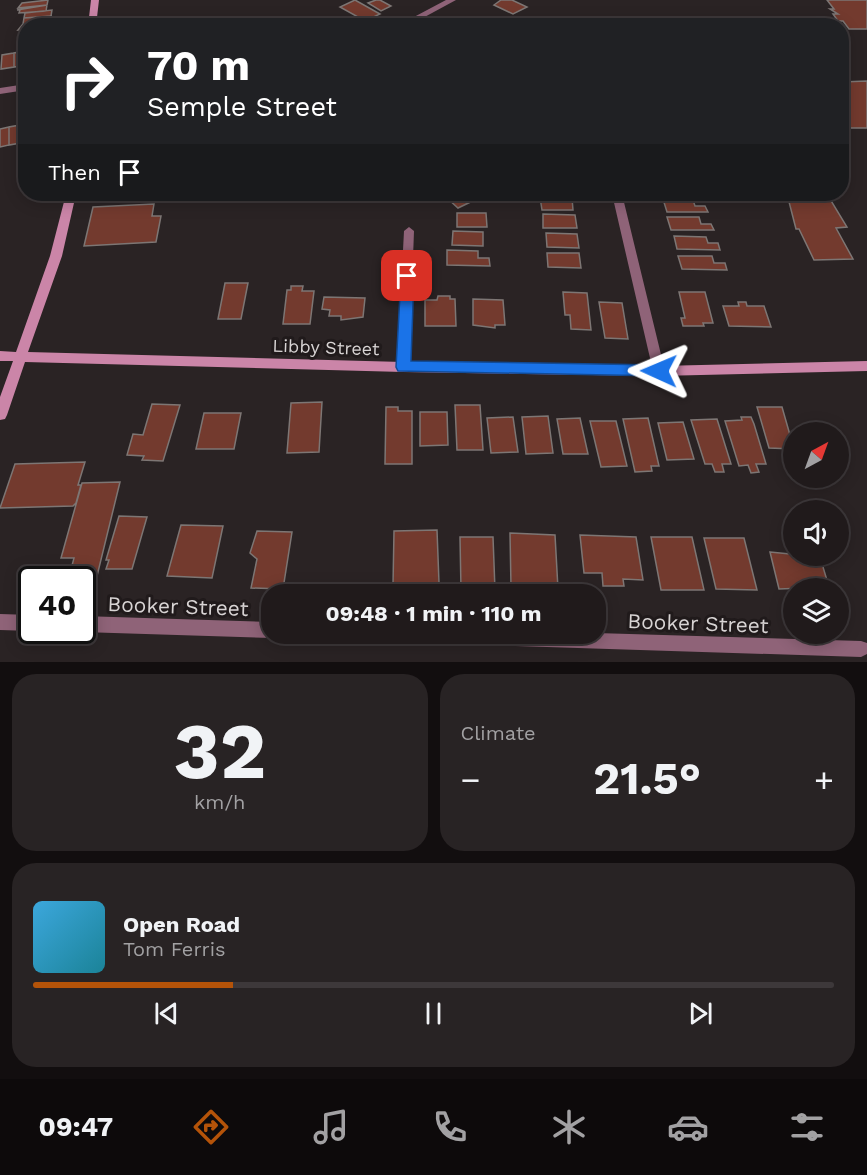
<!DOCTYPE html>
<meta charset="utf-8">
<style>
body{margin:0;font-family:"Work Sans",sans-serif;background:#282324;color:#f1f3f6;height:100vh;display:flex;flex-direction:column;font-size:22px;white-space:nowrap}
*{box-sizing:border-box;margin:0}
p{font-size:20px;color:#a2a1a3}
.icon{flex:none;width:33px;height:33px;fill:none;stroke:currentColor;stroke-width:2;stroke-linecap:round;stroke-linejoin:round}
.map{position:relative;height:662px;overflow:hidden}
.side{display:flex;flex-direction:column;gap:12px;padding:12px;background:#120e0f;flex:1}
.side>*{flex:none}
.guide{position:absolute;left:18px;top:18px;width:831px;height:183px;border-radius:24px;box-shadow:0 3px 15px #0003,0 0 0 2px #3d383a;background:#202124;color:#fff;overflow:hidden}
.needle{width:39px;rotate:41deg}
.buttons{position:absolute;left:783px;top:422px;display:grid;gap:12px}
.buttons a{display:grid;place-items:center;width:66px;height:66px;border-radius:50%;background:#201a1b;box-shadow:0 3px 15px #0003,0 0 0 2px #3d383a;font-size:30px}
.speed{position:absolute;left:18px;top:566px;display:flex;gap:12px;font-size:30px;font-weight:700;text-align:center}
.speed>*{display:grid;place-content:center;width:78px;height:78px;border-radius:50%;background:#201a1b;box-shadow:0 3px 15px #0003,0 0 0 2px #3d383a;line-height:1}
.speed .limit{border:3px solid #111;border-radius:9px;background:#fff;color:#111}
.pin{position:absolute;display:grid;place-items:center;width:51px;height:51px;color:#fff;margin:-26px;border-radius:12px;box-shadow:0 3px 9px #0006}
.me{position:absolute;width:66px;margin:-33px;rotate:271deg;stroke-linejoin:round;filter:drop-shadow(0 0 4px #0008)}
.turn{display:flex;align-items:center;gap:21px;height:126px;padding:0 30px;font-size:27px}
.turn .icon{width:78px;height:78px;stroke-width:2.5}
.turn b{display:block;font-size:42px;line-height:51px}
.then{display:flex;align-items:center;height:57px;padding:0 30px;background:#0003;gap:12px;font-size:22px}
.big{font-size:45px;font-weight:700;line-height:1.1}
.side .tile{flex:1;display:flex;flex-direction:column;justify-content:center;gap:9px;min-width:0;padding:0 21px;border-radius:24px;background:#282324}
.side .dial{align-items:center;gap:0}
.dial b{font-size:78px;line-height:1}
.song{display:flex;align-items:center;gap:18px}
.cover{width:72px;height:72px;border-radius:9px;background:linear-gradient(135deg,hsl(200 70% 55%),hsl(190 70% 35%))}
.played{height:6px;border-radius:3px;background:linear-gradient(90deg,#b45309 25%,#3d383a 25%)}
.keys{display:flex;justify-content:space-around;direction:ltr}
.heat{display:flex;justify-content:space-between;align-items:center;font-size:33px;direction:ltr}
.side .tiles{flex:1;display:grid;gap:12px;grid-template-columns:1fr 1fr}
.tile:last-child{grid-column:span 2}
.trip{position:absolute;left:261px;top:584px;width:345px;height:60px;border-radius:24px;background:#201a1b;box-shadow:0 3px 15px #0003,0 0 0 2px #3d383a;font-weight:700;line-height:60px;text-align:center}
.menu{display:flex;height:96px;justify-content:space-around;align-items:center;background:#0d0a0b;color:#a2a1a3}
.menu .icon{width:42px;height:42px}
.menu .selected{color:#b45309}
.menu b{font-size:27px;color:#f1f3f6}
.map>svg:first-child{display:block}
.building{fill:#733a2e;stroke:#7d7674;stroke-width:1.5}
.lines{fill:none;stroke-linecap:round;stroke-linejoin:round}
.street{fill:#8f6378;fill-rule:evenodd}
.secondary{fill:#cb85a8;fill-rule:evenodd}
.route{fill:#1a73e8;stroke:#114b97;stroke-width:1.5}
.labels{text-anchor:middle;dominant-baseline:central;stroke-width:6;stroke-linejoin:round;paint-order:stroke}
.street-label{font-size:18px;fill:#d8d4d4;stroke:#201a1b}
.near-street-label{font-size:21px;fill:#d8d4d4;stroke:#201a1b}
</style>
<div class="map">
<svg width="867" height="662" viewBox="0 0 867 662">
<rect width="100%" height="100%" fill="#2a2324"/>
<path class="building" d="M48,0L47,5L18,8L22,3Z
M355,0L380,14L365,21L340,7Z
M376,0H380L391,6L381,11L368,3Z
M501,0H512L527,7L513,14L494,5Z
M827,0H867V29H849L843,21H838L833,14H838L830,9H834Z
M47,5L46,11L19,13L20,10H17Z
M52,10L51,16L24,18L25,13Z
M51,16L50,21L23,24L24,18Z
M170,20L176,24L139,26V24Z
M50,21L49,26H26V29L18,30L23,24Z
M26,51V65L14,67V53Z
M14,53V67L1,69L2,55Z
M867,81V128H842V82Z
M26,124V142L9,145V127Z
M9,127V145L0,147V129Z
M454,194H477L481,197L458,208L446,197Z
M787,194H827L847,227L836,228L853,259L814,260L799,229H796Z
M540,197L572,198L573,210H542Z
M663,199L693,200L695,206H705L708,212H667Z
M154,204L152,216H161L156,242L84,246L93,207Z
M457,213H486L487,227H457Z
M543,214L575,215L577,228H543Z
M667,217H699L701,224H711L714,230H671Z
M453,231L483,232V246L452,245Z
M546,233L577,234L579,248L547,247Z
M674,236L706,237L708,243H718L720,250L677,249Z
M447,250L478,251V258H489L490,266L447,265Z
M547,253H579L581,268L548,267Z
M678,256H712L714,263H725L727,270L682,269Z
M225,283H248L241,319H218Z
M291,286H303L302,291H314L310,324H283L287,290H291Z
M563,292L587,293L591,330L571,329L570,315H565Z
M679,292H705L713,323H703L704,326H683L681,318H685Z
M438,296H450V299H455L456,326H425V300H437Z
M324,297L365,298L363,317L341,320V316H329L330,310L322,309Z
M473,299L503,300L505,325H495V328L473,325Z
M599,302L622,303L628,339L605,338Z
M738,302H746L747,306H764L771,327L729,326L723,306H739Z
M322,402L319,452L287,453L291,403Z
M152,404L180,405L163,461L142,460L144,456L127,455L133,434L143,435Z
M455,405H480L483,450H457Z
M386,407H398V411H412V464H385Z
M757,407H782L794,449L769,448Z
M420,412H447L448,445L420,446Z
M204,413H241L234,449H196Z
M548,416L553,453L526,454L522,417Z
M513,417L518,452L491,453L487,418Z
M741,417H751L754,424L766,464H756L759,472L751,473L748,465L739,466L725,421L742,420Z
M580,418L588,454H563L557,419Z
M648,418L659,466H651L652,471L635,472L623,419Z
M717,419L731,464H722L724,472H715L712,464H705L691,420Z
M590,421H616L627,466L601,467Z
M683,422L694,459L667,460L658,423Z
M85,462L78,485H81L76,503L73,506L0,508L15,464Z
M120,482L97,576L69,577L74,558H61L82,483Z
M119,516L147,517L132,569H106L109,560H106Z
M181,525L223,526L212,578L167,576Z
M437,530L439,583L393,585L394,531Z
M257,531L292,532L283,589L251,588L257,559L250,553Z
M510,533L555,535L558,589L511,587Z
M580,535L636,537L643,580L623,579L624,586H603L602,573H584Z
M460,537H493L495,590L493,594H464V590H461Z
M651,537H692L704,590H661Z
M704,538H744L757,590L716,589Z
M770,552L820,557L829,587L779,589Z"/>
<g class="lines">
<path class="street" d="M446,0H456L408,26H397Z
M26,84V90L0,94V88Z
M612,194H622L665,371L663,375H655L653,371Z
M409,227L414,231L409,367L407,371H399L397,367L404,231Z
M0,614L32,615V630H34L32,631L0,630Z
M82,616L272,622V633H279L272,638L82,632L78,630H82Z
M347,633H596L861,641L867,643V654L861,657L355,641L349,639Z"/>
<path class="secondary" d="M91,0H99L96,26H88Z
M66,194H76L62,256L28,352L403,362L659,366L867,361V371L659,376L403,372L25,362L7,415L5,419L0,420V397L13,361H0V351L16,352L50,256Z"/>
</g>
<path class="route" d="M407,272L414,276L411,361L659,365L664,367L666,371L664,375L659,376L398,371L396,367L401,276Z"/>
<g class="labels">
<g class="street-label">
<text transform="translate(326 347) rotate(2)">Libby Street</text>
</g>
<g class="near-street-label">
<text transform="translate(178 606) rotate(2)">Booker Street</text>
<text transform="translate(698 623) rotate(2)">Booker Street</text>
</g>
</g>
</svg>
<div class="buttons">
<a><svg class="needle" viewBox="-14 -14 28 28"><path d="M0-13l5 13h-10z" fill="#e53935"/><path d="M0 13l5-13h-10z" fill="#a2a1a3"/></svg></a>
<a><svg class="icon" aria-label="sound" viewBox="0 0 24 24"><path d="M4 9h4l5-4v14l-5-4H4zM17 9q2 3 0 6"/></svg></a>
<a><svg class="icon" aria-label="layers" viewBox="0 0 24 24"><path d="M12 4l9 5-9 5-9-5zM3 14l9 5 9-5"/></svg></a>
</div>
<div class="speed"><div class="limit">40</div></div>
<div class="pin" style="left:407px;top:276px;background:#d93025"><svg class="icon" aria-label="arrive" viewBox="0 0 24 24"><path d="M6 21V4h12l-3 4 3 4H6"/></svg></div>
<svg class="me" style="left:659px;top:371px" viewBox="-20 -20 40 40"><path d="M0-17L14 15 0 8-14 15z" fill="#1a73e8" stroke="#fff" stroke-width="4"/></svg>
<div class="trip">09:48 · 1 min · 110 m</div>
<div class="guide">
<div class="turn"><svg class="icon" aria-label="right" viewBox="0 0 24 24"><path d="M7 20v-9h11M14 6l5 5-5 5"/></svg><div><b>70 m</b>Semple Street</div></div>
<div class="then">Then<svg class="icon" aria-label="arrive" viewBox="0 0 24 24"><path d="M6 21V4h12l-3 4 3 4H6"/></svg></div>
</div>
</div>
<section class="side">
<div class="tiles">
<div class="tile dial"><b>32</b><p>km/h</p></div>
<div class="tile"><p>Climate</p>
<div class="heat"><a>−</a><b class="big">21.5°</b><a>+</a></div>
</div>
<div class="tile">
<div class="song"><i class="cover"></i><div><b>Open Road</b><p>Tom Ferris</p></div></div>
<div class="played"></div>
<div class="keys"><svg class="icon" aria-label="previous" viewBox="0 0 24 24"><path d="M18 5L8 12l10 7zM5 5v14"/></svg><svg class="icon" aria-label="pause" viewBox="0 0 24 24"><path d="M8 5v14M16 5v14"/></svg><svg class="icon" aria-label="next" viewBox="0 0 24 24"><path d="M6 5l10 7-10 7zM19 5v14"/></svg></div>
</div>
</div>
</section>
<nav class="menu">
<b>09:47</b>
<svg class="icon selected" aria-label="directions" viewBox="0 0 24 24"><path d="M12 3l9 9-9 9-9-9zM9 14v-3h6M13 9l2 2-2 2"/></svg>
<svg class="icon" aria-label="music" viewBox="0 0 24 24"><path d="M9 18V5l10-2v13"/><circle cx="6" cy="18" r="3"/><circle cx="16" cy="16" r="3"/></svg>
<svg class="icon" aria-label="phone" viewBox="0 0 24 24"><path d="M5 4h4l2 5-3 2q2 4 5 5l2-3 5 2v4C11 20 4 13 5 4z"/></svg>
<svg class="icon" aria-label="climate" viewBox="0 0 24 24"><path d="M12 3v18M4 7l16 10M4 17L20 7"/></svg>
<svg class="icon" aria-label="car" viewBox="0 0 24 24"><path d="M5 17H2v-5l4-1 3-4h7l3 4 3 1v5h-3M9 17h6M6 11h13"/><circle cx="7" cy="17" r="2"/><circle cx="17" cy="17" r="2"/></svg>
<svg class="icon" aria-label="filters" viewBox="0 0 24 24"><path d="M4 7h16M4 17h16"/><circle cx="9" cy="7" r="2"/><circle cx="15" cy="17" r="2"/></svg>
</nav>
